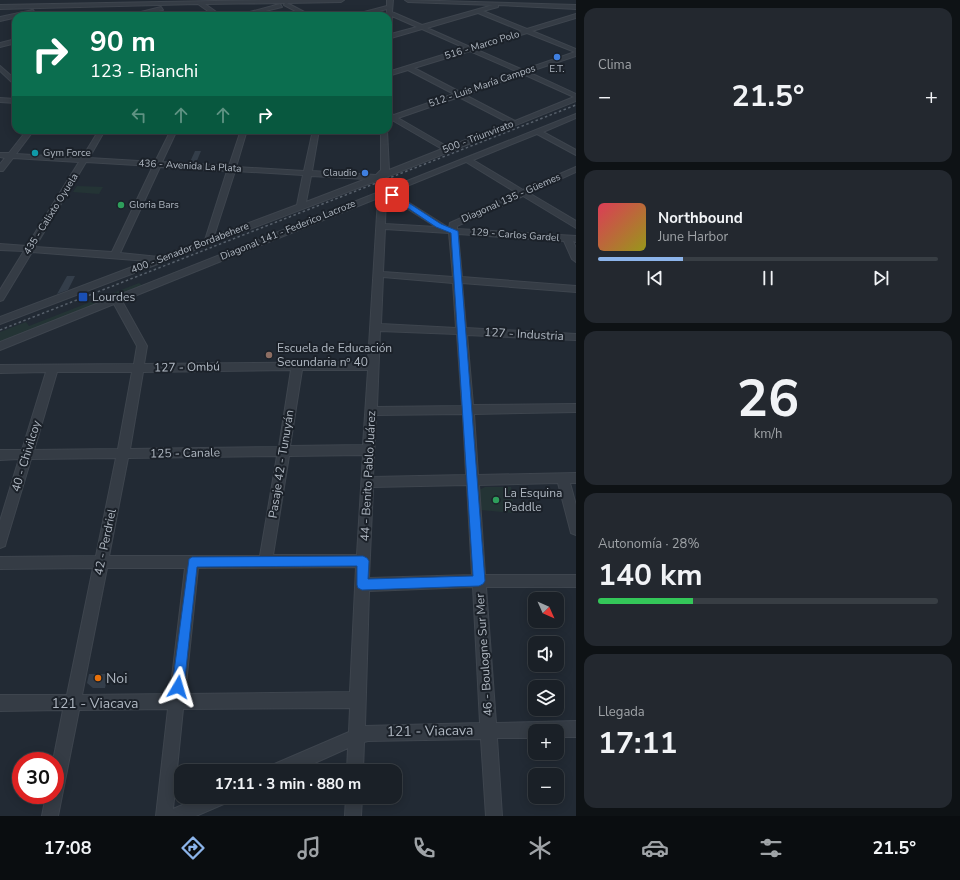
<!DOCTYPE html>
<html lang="es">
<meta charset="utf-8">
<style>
body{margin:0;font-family:"Nunito Sans",sans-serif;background:#23282f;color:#f1f3f6;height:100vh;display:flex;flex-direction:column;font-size:15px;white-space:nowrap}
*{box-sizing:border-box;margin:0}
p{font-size:13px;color:#9fa3a7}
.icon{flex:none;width:22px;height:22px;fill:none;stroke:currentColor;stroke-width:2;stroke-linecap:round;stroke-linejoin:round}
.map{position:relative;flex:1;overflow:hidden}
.details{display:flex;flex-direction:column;gap:8px;padding:8px;background:#0e1215;width:384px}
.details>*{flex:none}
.top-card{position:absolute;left:12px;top:12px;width:380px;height:122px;border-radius:12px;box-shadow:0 2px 10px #0003,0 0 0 1px #383e44;background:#0b6e4f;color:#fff;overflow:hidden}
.needle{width:26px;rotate:135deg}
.controls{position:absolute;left:528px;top:592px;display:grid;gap:8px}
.controls a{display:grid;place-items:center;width:36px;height:36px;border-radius:8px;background:#1a2027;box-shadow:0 2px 10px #0003,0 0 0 1px #383e44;font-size:20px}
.speed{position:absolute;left:12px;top:752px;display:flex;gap:8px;font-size:20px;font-weight:700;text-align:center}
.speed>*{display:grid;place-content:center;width:52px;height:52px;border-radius:50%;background:#1a2027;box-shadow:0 2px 10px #0003,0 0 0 1px #383e44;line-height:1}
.speed .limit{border:6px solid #d22;background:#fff;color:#111}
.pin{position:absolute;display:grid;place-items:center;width:34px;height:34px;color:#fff;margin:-17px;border-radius:8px;box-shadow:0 2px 6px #0006}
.me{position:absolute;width:44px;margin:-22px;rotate:7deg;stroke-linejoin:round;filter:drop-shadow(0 0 3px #0008)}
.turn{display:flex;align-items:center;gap:14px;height:84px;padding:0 12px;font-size:18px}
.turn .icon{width:52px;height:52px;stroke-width:2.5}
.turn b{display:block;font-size:28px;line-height:34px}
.lanes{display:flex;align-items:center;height:38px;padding:0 12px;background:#0003;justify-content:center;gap:20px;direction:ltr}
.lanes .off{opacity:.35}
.big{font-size:30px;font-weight:700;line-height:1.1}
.details .card{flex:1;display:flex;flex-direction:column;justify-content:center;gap:6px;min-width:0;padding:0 14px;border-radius:12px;background:#23282f}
.details .dial{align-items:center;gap:0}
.dial b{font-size:52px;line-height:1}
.song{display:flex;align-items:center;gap:12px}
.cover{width:48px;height:48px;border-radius:6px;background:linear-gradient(135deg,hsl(350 70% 55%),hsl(60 70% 35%))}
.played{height:4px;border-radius:2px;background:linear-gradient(90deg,#8cb4ea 25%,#383e44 25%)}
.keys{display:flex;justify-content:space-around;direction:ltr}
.heat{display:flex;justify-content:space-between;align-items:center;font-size:22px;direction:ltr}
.charge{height:6px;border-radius:3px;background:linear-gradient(90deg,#34c759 28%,#383e44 0)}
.trip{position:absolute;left:174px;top:764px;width:228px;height:40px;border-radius:12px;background:#1a2027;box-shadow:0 2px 10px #0003,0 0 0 1px #383e44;font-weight:700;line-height:40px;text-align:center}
.tabs{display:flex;height:64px;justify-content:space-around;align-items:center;background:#0a0d10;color:#9fa3a7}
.tabs .icon{width:28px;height:28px}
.tabs .active{color:#8cb4ea}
.tabs b{font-size:18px;color:#f1f3f6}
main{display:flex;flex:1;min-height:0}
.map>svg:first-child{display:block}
.green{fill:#243435}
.building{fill:#343e4a}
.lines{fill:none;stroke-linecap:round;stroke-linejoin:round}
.minor-casing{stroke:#3e454e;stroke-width:2}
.minor{fill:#353c45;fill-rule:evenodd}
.rail{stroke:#57606b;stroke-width:1.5;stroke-dasharray:2.5 2.5;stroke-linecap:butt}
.route{fill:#1a73e8;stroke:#114b97}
.shop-dot{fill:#3f7fe0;stroke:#1b2129;stroke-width:1.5}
.culture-dot{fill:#0f9aa8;stroke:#1b2129;stroke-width:1.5}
.leisure-dot{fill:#2e9e5b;stroke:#1b2129;stroke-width:1.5}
.transit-dot{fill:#1a4fb4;stroke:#1b2129;stroke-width:1.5}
.education-dot{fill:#8d6e63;stroke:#1b2129;stroke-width:1.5}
.food-dot{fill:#e8710a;stroke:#1b2129;stroke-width:1.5}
.labels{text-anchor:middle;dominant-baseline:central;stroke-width:4;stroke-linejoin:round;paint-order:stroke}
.far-street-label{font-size:10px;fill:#afb7c1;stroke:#1b2129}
.far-poi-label{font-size:10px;fill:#afb7c1;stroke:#1b2129;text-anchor:start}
.poi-label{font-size:12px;fill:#afb7c1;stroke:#1b2129;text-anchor:start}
.street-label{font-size:12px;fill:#afb7c1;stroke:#1b2129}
.near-poi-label{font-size:14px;fill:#afb7c1;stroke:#1b2129;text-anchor:start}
.near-street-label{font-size:14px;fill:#afb7c1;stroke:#1b2129}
</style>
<main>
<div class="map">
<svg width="576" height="816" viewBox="0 0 576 816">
<rect width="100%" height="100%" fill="#222a34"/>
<path class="green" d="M77,186L103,187L99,194L73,192Z
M139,283L143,286L0,343V332L26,322L29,326Z
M485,487H511L514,513L481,510L479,490Z"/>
<path class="building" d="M195,151H201L196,163L190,162Z
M67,276H75L68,290L57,294Z
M89,674H108L105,688H93L87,683Z"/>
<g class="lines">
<defs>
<path id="minor" d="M266,0H344L341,2L287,3L312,16H305L284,5L285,3L205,4L222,16H215L198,4L0,9V5Z
M387,0H393L392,12L422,25L493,5L408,2L405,0L576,5V9L498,5V7L483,11L527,29L576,14V18L532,31L576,49V56L528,72L576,94V101L384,178L0,324V317L148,261L32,252L3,300L0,301V290L24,251L0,250V244L27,246L79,162L13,158L3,171H0V164L5,158L0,157V153H9L27,130H34L16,154L82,158L99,130H105L89,158L155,162L171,130H177L162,162L229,166L241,130H247L236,167L304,171L313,130H319L312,171L376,175L381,170V130H387L389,170L442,149L392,120L388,121V113L394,115L454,94L408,70L388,76V72L465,48L422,29L391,38V47L388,49L387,9L359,16H349L387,6ZM478,13L522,31L470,47L427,28ZM392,16L417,27L391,34ZM527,33L575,52L523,70L475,49ZM470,51L518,72L460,92L414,68ZM523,74L574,97L515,121L465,95ZM459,97L509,123L448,147L398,118ZM86,162L153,166L112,252L35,247ZM160,167L227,171L205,240L159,257L120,253ZM235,171L303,175L297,205L214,236ZM311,176L366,179L306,202Z
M280,4L282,7L245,16H235Z
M161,7L163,10L135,16H125Z
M33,10L35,13L0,21V17Z
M16,39V43L0,47V43Z
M0,66L16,80V86L0,71Z
M0,98L16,99V103L0,102Z
M576,114V118L543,132L576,150V155L537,134L473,160L523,190L576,167V172L529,193L576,221V228L523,196L457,226V229L576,236V242L573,241L576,248V262L572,259L564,241L458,234L462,277L576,286V292L462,283L466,328L576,334V340L467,335L473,405L576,404V412L474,414L478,475L576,473V483H570L576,505V535L571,533L570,529L558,483L479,485L485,575H576V587H486L496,723L576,721V737H557V731H535V738H497L502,816H486L481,739L368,741L364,742L363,771H347L348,748L297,771H270L272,765L349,732L350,708L183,709L173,809L201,797H228L226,803L196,816H156L168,709L79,710L58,816H42L46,795H55V761H53L63,710L0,711V695H67L93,568L0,569V557L96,556L116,458L31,459L6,542L5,546L0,548V521L19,459L0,460V450H22L46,372L0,373V365L134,364L137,346L114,304L0,350V342L379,192L380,184H386L387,189ZM466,162L517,193L450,223L449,228L392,192ZM386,195L436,227L385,224ZM378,198L368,362L144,364L147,346L122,301ZM385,229L449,233L453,277L383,272ZM383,277L453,283L456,328L381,324ZM380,331L457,334L462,406L377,407ZM291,370L279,447L130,449L143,372ZM302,370H368L363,445L290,446ZM57,372H132L118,449L34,450ZM463,414L466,475L373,477L376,415ZM363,455L357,555H273L289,456ZM277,456L260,556H109L128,458ZM467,485L472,575L369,578L373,487ZM356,567L350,692L185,694L198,568ZM107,568H185L170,694L82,695ZM473,587L480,723L365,726L369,591Z
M346,797H362L361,816H345Z"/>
</defs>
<use href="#minor" class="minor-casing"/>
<use href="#minor" class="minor"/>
<path class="rail" d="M0,330L576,105"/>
</g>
<path class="route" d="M390,194H395L441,224L458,231L485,581L483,584L479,586L362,590L358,588L357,585V566L197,567L184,687L183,691L178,693L174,691L172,687L189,559L192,557L363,556L367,558L369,561L368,579L473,576L451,233L436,227L390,196Z"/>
<g class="shop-dot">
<circle cx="557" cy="57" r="4"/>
<circle cx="365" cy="173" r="4"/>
</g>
<circle class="culture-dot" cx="35" cy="153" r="4"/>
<g class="leisure-dot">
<circle cx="121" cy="205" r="4"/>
<circle cx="496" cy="500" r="4"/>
</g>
<rect class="transit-dot" x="78" y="292" width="10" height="10" rx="2"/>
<circle class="education-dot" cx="269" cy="355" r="4"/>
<circle class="food-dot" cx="98" cy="678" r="4"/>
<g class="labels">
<g class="far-street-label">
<text transform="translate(482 45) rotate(-17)">516 - Marco Polo</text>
<text transform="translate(482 86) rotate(-19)">512 - Luis María Campos</text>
<text transform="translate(478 137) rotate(-21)">500 - Triunvirato</text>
<text transform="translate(190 166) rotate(3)">436 - Avenida La Plata</text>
<text transform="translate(511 198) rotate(-24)">Diagonal 135 - Güemes</text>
<text transform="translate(51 214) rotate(-58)">435 - Calixto Oyuela</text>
<text transform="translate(288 230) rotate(-22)">Diagonal 141 - Federico Lacroze</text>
<text transform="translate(515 235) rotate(4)">129 - Carlos Gardel</text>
<text transform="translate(190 248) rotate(-21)">400 - Senador Bordabehere</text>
</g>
<g class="far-poi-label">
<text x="557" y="69" text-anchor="middle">E.T.</text>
<text x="43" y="153">Gym Force</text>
<text x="357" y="173" text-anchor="end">Claudio</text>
<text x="129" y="205">Gloria Bars</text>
</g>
<g class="poi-label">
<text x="92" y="297">Lourdes</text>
<text x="277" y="348">Escuela de Educación<tspan x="277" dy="14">Secundaria nº 40</tspan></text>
<text x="504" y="493">La Esquina<tspan x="504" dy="14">Paddle</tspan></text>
</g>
<g class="street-label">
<text transform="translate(524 334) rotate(3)">127 - Industria</text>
<text transform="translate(187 367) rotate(-1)">127 - Ombú</text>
<text transform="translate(185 453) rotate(-1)">125 - Canale</text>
<text transform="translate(26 456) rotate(-73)">40 - Chivilcoy</text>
<text transform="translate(281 464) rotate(-81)">Pasaje 42 - Tunuyán</text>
<text transform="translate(368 476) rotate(-87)">44 - Benito Pablo Juárez</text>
<text transform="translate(105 542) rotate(-78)">42 - Perdriel</text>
<text transform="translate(484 655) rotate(-94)">46 - Boulogne Sur Mer</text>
</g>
<g class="near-poi-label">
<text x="106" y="678">Noi</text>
</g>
<g class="near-street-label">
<text x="95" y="703">121 - Viacava</text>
<text transform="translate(430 731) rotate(-1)">121 - Viacava</text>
</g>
</g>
</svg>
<div class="controls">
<a><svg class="needle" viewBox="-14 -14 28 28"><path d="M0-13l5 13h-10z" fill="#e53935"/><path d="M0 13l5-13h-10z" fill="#9fa3a7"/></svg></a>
<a><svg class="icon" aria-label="sound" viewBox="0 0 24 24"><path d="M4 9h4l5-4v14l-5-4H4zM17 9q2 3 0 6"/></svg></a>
<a><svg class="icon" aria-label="layers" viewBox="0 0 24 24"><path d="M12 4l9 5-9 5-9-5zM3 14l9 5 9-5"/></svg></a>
<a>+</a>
<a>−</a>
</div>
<div class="speed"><div class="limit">30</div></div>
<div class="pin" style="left:392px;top:195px;background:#d93025"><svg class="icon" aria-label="arrive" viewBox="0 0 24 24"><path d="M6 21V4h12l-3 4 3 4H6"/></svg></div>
<svg class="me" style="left:178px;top:687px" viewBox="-20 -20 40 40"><path d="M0-17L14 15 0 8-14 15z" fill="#1a73e8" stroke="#fff" stroke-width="4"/></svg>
<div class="trip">17:11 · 3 min · 880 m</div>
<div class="top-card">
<div class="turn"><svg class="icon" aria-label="right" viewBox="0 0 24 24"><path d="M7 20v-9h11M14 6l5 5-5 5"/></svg><div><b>90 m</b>123 - Bianchi</div></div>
<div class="lanes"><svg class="icon off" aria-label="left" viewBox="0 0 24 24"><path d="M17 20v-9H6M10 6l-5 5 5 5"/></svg><svg class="icon off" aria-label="ahead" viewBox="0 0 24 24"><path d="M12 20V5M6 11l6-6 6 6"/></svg><svg class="icon off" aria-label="ahead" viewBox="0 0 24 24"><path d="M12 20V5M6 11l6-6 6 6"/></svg><svg class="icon" aria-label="right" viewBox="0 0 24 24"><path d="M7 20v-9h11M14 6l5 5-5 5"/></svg></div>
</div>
</div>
<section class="details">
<div class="card"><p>Clima</p>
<div class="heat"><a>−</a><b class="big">21.5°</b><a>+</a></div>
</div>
<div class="card">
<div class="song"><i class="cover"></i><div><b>Northbound</b><p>June Harbor</p></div></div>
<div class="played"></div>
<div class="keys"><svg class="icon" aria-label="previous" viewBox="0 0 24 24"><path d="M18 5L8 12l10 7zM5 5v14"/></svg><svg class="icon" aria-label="pause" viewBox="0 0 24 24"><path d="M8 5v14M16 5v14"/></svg><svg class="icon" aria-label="next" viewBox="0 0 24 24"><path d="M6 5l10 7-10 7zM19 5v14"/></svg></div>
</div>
<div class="card dial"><b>26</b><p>km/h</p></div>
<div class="card"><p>Autonomía · 28%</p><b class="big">140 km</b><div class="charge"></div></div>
<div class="card"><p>Llegada</p><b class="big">17:11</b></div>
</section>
</main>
<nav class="tabs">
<b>17:08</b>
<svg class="icon active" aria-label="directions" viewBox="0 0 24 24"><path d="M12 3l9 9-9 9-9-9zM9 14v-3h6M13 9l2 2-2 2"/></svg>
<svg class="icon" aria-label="music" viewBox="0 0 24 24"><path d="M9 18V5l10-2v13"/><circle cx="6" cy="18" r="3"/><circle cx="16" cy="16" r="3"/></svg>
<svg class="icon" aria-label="phone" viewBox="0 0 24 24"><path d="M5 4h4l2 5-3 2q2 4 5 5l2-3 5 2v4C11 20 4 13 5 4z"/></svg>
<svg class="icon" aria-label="climate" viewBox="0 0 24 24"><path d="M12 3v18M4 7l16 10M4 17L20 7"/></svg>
<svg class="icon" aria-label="car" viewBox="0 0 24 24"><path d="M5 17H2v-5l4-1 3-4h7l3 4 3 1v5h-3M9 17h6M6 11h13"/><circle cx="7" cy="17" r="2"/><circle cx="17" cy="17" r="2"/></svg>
<svg class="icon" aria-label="filters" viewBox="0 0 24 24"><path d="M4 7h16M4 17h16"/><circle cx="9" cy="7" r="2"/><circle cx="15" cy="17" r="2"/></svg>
<b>21.5°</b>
</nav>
